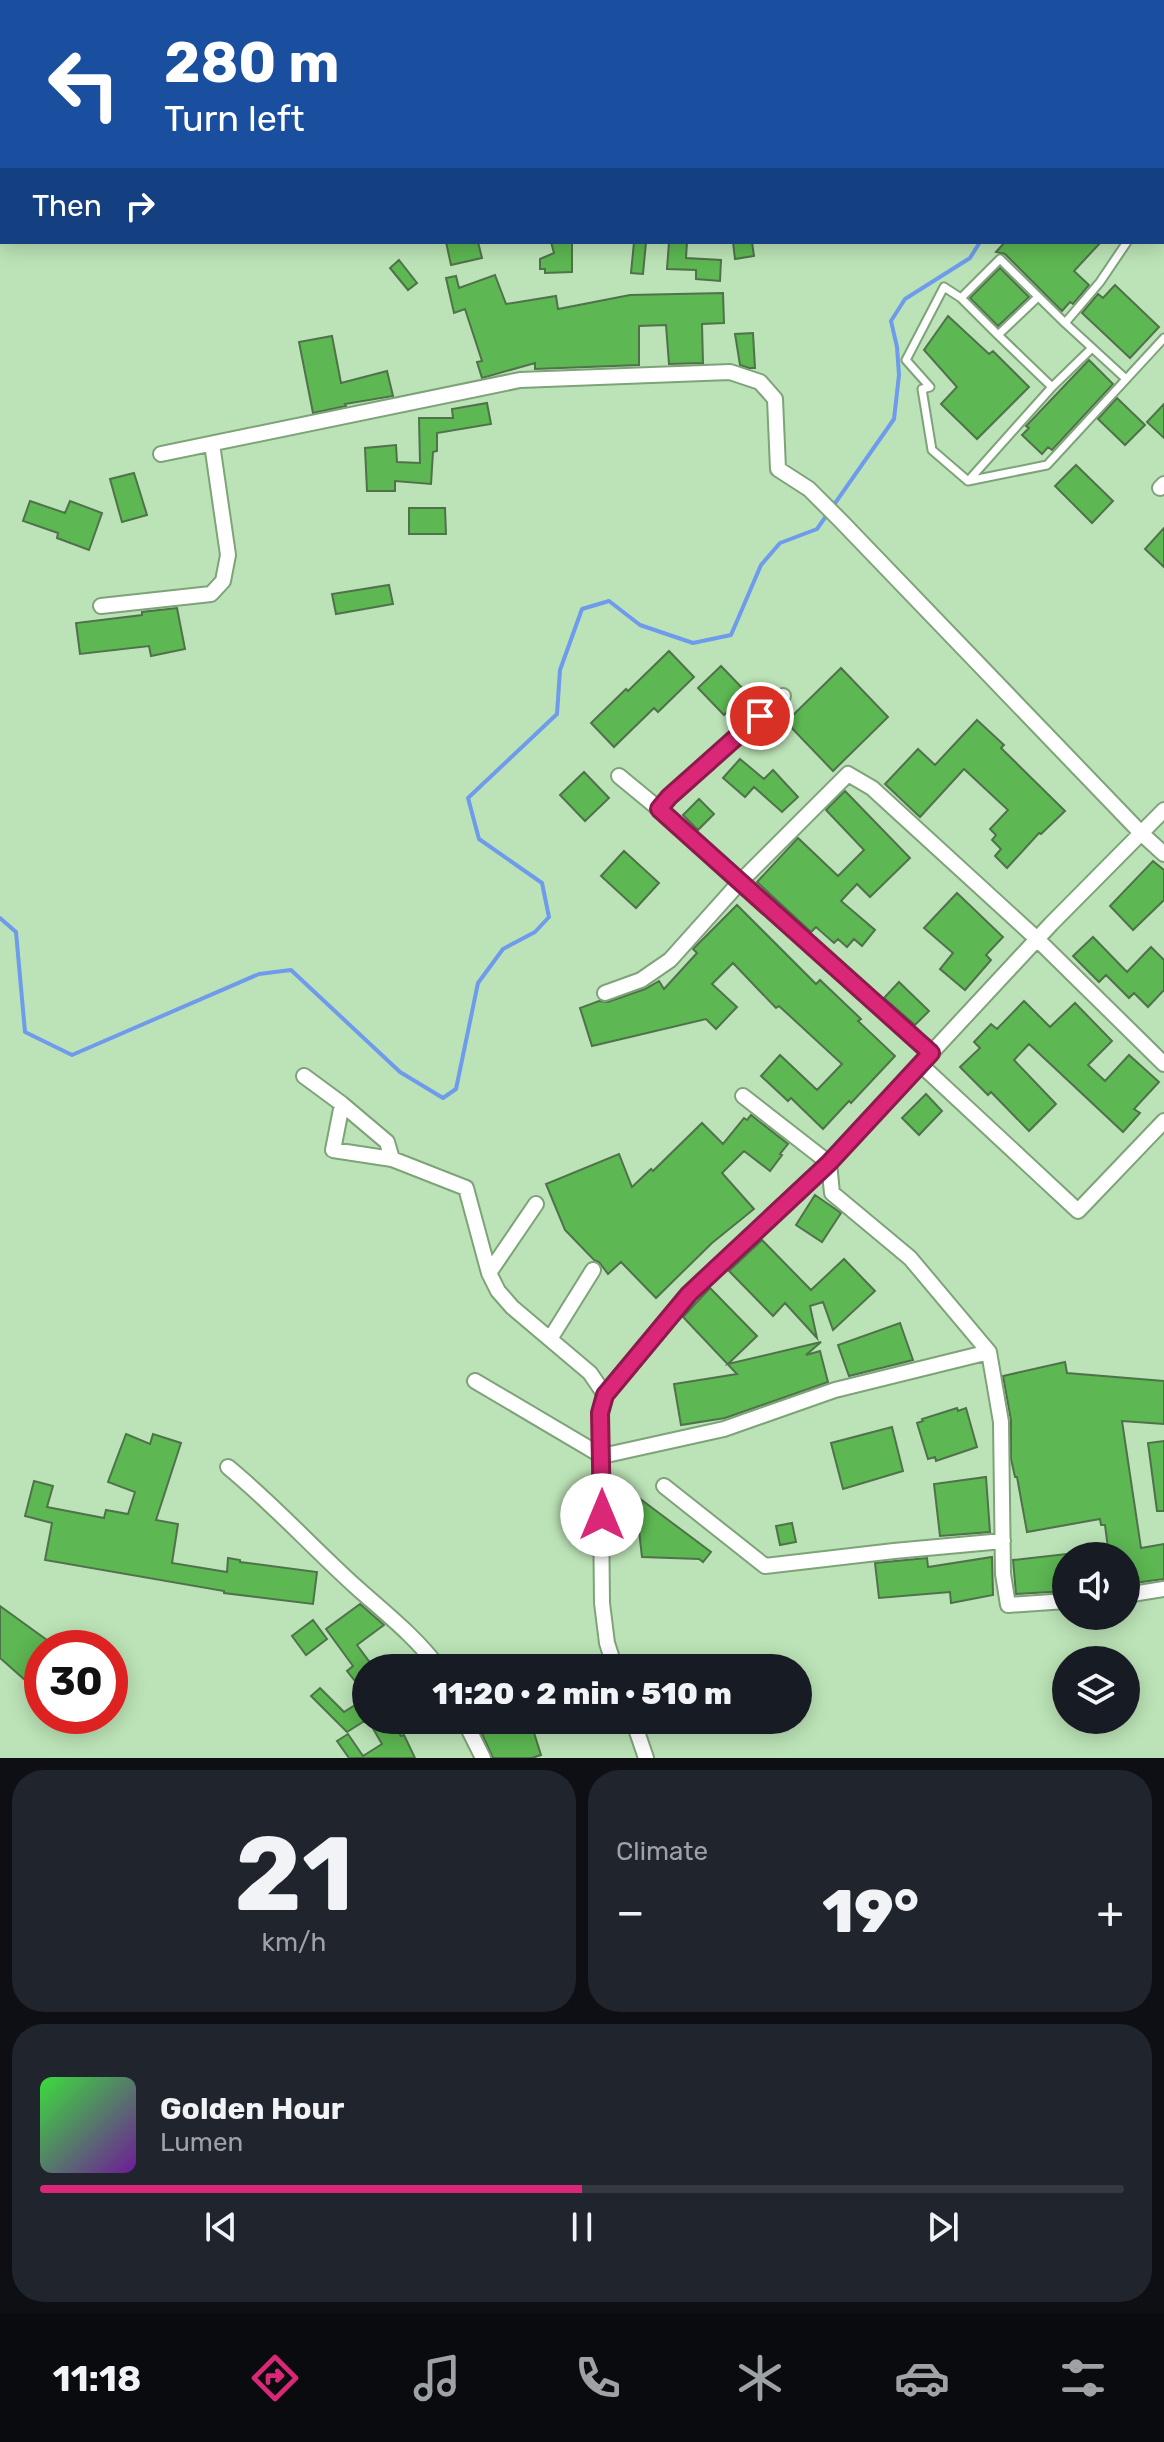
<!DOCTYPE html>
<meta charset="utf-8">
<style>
body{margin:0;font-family:Rubik,sans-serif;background:#20242c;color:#f1f3f6;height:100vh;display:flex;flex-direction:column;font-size:30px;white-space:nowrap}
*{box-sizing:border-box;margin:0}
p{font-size:26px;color:#9ea1a6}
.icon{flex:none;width:44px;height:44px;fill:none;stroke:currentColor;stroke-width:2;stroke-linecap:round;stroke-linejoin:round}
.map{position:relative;height:1758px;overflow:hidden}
.sheet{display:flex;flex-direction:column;gap:12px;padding:12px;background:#0d0f14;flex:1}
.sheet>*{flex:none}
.banner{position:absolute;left:0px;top:0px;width:1164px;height:244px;box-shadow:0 4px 20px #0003;background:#1a4fa0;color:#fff;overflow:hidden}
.controls{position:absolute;left:1052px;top:1542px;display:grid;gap:16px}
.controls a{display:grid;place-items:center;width:88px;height:88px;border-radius:50%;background:#171b24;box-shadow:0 4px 20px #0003;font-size:40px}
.speed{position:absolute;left:24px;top:1630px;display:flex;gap:16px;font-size:40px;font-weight:700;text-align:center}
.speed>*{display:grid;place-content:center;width:104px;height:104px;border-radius:50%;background:#171b24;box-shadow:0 4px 20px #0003;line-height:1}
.speed .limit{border:12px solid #d22;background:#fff;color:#111}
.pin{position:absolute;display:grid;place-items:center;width:68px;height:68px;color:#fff;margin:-34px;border:4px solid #fff;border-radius:50%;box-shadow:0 2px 8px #0007}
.me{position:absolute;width:88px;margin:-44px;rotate:0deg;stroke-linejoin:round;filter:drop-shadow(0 0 6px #0008)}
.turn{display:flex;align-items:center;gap:28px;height:168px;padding:0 32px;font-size:36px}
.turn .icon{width:104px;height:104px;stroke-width:2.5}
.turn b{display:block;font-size:56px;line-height:68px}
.then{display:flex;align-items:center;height:76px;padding:0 32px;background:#0003;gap:16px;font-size:30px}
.big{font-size:60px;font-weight:800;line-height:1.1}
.sheet .card{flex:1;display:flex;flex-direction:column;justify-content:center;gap:12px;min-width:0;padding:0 28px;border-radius:32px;background:#20242c}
.sheet .dial{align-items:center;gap:0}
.dial b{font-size:104px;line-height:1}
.song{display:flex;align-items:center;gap:24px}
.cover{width:96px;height:96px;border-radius:12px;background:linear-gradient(135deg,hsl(120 70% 55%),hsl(280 70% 35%))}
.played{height:8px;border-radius:4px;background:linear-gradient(90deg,#db2777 50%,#363941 50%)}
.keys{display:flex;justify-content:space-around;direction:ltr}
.heat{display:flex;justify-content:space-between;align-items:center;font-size:44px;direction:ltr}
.sheet .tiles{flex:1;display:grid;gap:12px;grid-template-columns:1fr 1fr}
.card:last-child{grid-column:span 2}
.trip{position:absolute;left:352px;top:1654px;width:460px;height:80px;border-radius:40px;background:#171b24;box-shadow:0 4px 20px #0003;font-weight:800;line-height:80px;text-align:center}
.menu{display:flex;height:128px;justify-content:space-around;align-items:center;background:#090b0e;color:#9ea1a6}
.menu .icon{width:56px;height:56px}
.menu .active{color:#db2777}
.menu b{font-size:36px;color:#f1f3f6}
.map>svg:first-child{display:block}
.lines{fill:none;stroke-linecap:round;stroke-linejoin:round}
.stream{stroke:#6e9bec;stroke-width:4}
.building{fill:#5db752;stroke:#4f724b;stroke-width:2}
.service-casing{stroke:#7ea379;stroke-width:11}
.minor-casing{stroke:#7ea379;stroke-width:18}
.service{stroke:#fff;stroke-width:7}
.minor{stroke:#fff;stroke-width:14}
.route-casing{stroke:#8e194d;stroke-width:20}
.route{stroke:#db2777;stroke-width:14}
</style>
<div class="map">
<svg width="1164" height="1758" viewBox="0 0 1164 1758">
<rect width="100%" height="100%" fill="#bce3b7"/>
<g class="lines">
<path class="stream" d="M1098,2L1135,0
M0,918L16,932L25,1032L72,1055L259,974L291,970L400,1072L443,1098L456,1089L478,983L503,949L535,932L549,917L542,883L479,839L468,798L557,714L560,670L582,609L609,601L640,625L693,643L731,635L761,565L780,543L817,529L894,419L899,375L897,347L891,321L905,299L970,258L980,242"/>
</g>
<path class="building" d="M446,242H478L482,258L451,265Z
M551,242H572V272L545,273V269H540V259L554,253Z
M634,242H646L643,274L631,273Z
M669,242H687L686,258L721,260L720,281L696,279V270L667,269Z
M733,242H752L754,256L735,259Z
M1005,242H1101L1074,271L1089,285L1073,304L1070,302L1062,311L1005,254L996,252Z
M399,260L417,283L408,290L390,268Z
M1000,268L1029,297L998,326L970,298Z
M495,275L506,304L556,296L558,309L630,295L723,293L724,323L702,324L703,363L669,364L666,325L639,326V365L535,369V363L482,378L477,362L482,361L465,309L454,313L446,278L456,276L459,288Z
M1115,285L1159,327L1130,358L1082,313L1098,294L1103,298Z
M948,316L989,354L993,351L1029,387L977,439L941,404L957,387L924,350Z
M753,333L755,368H749L740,365L735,334Z
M332,336L341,383L387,371L393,396L345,404L346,406L313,413L299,342Z
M1089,360L1113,384L1052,450L1048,447L1042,454L1022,435L1029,428L1026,426Z
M1117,398L1145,425L1125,445L1098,419Z
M487,403L491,424L437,433V451L433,452L431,484L395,481V491H367L365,448L396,445L397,462L420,463L419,418H453L452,409Z
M1164,404V438L1147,422Z
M1076,465L1113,501L1092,523L1055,486Z
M134,473L147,515L122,522L110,479Z
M30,501L65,513L70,501L102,513L89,550L57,538L58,533L23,521Z
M409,508H445L446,534H409Z
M1164,528V567L1145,549Z
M389,585L393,604L336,614L332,594Z
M177,608L185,649L151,656L149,646L80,654L76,623L142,615V612Z
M669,651L694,677L658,712L654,708L614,747L591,723L626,689L628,691Z
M721,666L747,693L724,715L698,688Z
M841,668L888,717L833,771L786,722Z
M977,720L1004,745L1001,748L1065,811L1041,834L1039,833L1007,868L995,856L1001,849L992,840L996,835L990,829L1008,810L964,769L920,817L885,784L918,749L935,765Z
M740,759L764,779L773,770L798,797L782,812L754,787L745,797L723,778Z
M584,772L609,798L585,821L560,795Z
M845,791L910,858L870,897L857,884L841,901L875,930L862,946L854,939L847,947L838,939L834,943L816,927L811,932L757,882L798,838L838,876L864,850L826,810Z
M699,799L714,814L698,830L683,815Z
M624,851L659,883L636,908L601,876Z
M1153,861L1164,870V900L1133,930L1110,906Z
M957,893L1003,937L986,955L991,960L965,990L940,969L953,953L924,928Z
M737,905L816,984L820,980L861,1019L858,1021L895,1056L851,1103L849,1101L823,1129L791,1098L788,1101L761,1076L780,1055L817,1090L842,1064L779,1006L776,1008L733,963L712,984L737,1007L716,1029L706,1019L592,1046L580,1008L599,1001L608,1002L645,989L659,981L664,989L697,953L693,949Z
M1093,937L1127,972L1151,947L1164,960V990L1148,1007L1134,993L1129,998L1106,975L1099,982L1073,956Z
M899,982L929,1011L915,1025L884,998Z
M1024,1001L1050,1027L1075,1003L1112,1041L1088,1065L1105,1081L1129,1055L1159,1082L1134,1109L1140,1113L1123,1132L1029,1044L1014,1060L1056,1104L1029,1131L991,1092L988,1095L960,1067L980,1048L974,1042L991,1024L997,1029Z
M926,1094L942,1111L919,1135L902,1118Z
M751,1115L788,1144L780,1154L782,1155L770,1171L744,1151L722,1173L754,1209L712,1243L656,1298L621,1262L608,1274L599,1262L594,1260L565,1230L546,1184L619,1154L632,1187L651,1169L653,1171L702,1123L723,1144L744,1118L747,1120Z
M815,1195L841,1213L822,1242L796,1225Z
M762,1240L811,1290L844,1259L875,1291L833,1330L823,1302L810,1306L817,1338L785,1303L773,1316L729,1271Z
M710,1288L757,1336L728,1364L821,1342L806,1355L820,1351L828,1382L725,1418L681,1425L674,1384L737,1374L683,1317Z
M900,1323L913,1360L849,1376L838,1345Z
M1065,1362L1067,1373L1164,1381V1424L1122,1421L1141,1548L1164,1544V1579L1126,1584V1556H1109L1105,1525H1101L1100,1519L1027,1532L1017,1477H1015L1011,1459V1420L1003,1376Z
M957,1408L958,1411L966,1408L977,1447L936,1461L935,1457L928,1459L917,1423L923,1421L922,1419Z
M892,1427L903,1471L843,1489L831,1443Z
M126,1434L150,1444L153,1434L181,1443L156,1520L178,1524L172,1563L227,1572L228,1558L240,1560V1562L317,1572L313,1604L224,1593V1591L45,1560L52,1523L25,1516L34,1481L53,1486L47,1507L104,1518L106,1510L128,1514L135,1492L108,1482Z
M1164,1441V1511H1157L1148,1443Z
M986,1477L990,1532L940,1536L934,1484Z
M639,1498L711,1552L703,1562L699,1559L642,1557L637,1513L631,1509Z
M792,1523L796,1542L780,1545L776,1526Z
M1066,1554V1591L1016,1594L1013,1560Z
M992,1557L993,1595L951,1603L950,1592L879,1598L875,1563L927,1558L928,1567Z
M360,1604L384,1625L357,1645L374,1668H366V1695L347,1671L353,1666L326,1629Z
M0,1606L58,1648H42V1661L25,1680L0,1658Z
M313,1620L327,1639L306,1655L292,1636Z
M320,1688L344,1712L366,1698V1720L347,1732L311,1696Z
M368,1720H391L401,1736L404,1735L415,1758H349L337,1741L348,1734L363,1756L382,1744Z
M511,1720H530L541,1755L532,1758H493L482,1734L512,1723Z"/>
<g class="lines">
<defs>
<path id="service" d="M1162,148L1164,142
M1127,242L1100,282L1065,323L1000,259L961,298L944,287L906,360L930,387L922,389L932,450L968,481L1047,465L1164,338
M1038,297L998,335L1052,387L1092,348
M961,298L998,335
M1065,323L1126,379
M969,480L1052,387"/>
<path id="minor" d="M1018,0L1020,2
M873,2L875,0
M977,2L978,0
M161,454L520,380L730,372L760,382L775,399L778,469L809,489L841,521L1141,833L1164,854
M1160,488L1164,484
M101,606L211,594L223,581L228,555L212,444
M619,776L659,809L931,1053
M659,809L669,797L783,696
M605,993L641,980L670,960L739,883L848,774L872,788L1037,939L1164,1064
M920,1064L1078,1211L1164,1121
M304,1076L342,1104L333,1150L392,1159L466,1188L489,1273L498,1291L512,1307L590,1373L605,1395
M743,1096L829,1163L832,1193L910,1258L989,1352L1001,1422L1003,1574L1008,1605L1066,1601
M342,1104L387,1142L392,1159
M489,1273L536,1204
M550,1339L593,1270
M475,1381L602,1456L724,1429L835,1390L989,1352
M228,1467C273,1504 312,1547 355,1586C385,1613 415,1636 439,1668
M664,1486L765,1566L894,1551L1003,1541
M1126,1595L1164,1589
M615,1668L607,1643L602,1603L600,1413L605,1395L689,1294L829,1163L1051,924L1164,810
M464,1720L483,1758
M633,1720L646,1758"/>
</defs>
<use href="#service" class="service-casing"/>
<use href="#minor" class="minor-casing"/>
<use href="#service" class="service"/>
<use href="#minor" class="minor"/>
</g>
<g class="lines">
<defs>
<path id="route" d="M602,1515L600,1413L605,1395L689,1294L829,1163L931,1053L659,809L669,797L760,716"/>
</defs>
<use href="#route" class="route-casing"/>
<use href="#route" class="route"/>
</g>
</svg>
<div class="controls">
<a><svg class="icon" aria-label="sound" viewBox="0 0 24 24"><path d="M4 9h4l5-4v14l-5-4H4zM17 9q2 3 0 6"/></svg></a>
<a><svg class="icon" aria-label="layers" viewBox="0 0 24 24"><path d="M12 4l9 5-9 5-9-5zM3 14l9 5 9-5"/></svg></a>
</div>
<div class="speed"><div class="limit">30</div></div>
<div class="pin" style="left:760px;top:716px;background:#d93025"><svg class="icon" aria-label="arrive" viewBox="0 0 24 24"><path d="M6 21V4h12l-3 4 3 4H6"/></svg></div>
<svg class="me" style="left:602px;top:1515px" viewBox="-20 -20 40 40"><circle r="19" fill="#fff"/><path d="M0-13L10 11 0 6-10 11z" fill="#db2777"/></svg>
<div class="trip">11:20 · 2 min · 510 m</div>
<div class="banner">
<div class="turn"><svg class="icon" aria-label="left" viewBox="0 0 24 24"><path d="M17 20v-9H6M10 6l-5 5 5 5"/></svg><div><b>280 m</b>Turn left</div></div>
<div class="then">Then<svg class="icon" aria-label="right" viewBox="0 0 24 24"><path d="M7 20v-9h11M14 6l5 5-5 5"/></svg></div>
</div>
</div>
<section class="sheet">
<div class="tiles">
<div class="card dial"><b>21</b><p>km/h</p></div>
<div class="card"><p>Climate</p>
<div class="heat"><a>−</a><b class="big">19°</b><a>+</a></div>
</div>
<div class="card">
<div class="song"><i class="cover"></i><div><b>Golden Hour</b><p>Lumen</p></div></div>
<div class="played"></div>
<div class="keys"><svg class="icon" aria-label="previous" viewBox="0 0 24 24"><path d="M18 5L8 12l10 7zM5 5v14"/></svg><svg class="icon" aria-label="pause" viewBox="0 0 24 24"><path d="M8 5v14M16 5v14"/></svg><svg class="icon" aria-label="next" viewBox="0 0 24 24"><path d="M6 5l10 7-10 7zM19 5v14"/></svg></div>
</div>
</div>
</section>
<nav class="menu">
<b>11:18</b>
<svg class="icon active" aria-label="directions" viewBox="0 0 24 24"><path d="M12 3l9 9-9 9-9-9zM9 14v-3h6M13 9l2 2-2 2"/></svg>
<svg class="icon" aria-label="music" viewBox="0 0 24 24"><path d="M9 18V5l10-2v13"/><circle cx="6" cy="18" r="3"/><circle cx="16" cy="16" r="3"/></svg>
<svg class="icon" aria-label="phone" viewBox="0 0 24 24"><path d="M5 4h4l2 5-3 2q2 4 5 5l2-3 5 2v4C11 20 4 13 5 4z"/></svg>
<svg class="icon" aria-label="climate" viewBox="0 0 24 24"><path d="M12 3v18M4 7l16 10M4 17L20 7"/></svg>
<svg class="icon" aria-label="car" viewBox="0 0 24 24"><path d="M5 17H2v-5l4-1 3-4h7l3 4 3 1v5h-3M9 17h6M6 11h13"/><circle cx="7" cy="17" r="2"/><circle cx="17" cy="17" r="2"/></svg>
<svg class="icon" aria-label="filters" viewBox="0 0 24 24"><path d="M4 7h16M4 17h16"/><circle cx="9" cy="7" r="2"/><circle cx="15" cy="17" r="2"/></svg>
</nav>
